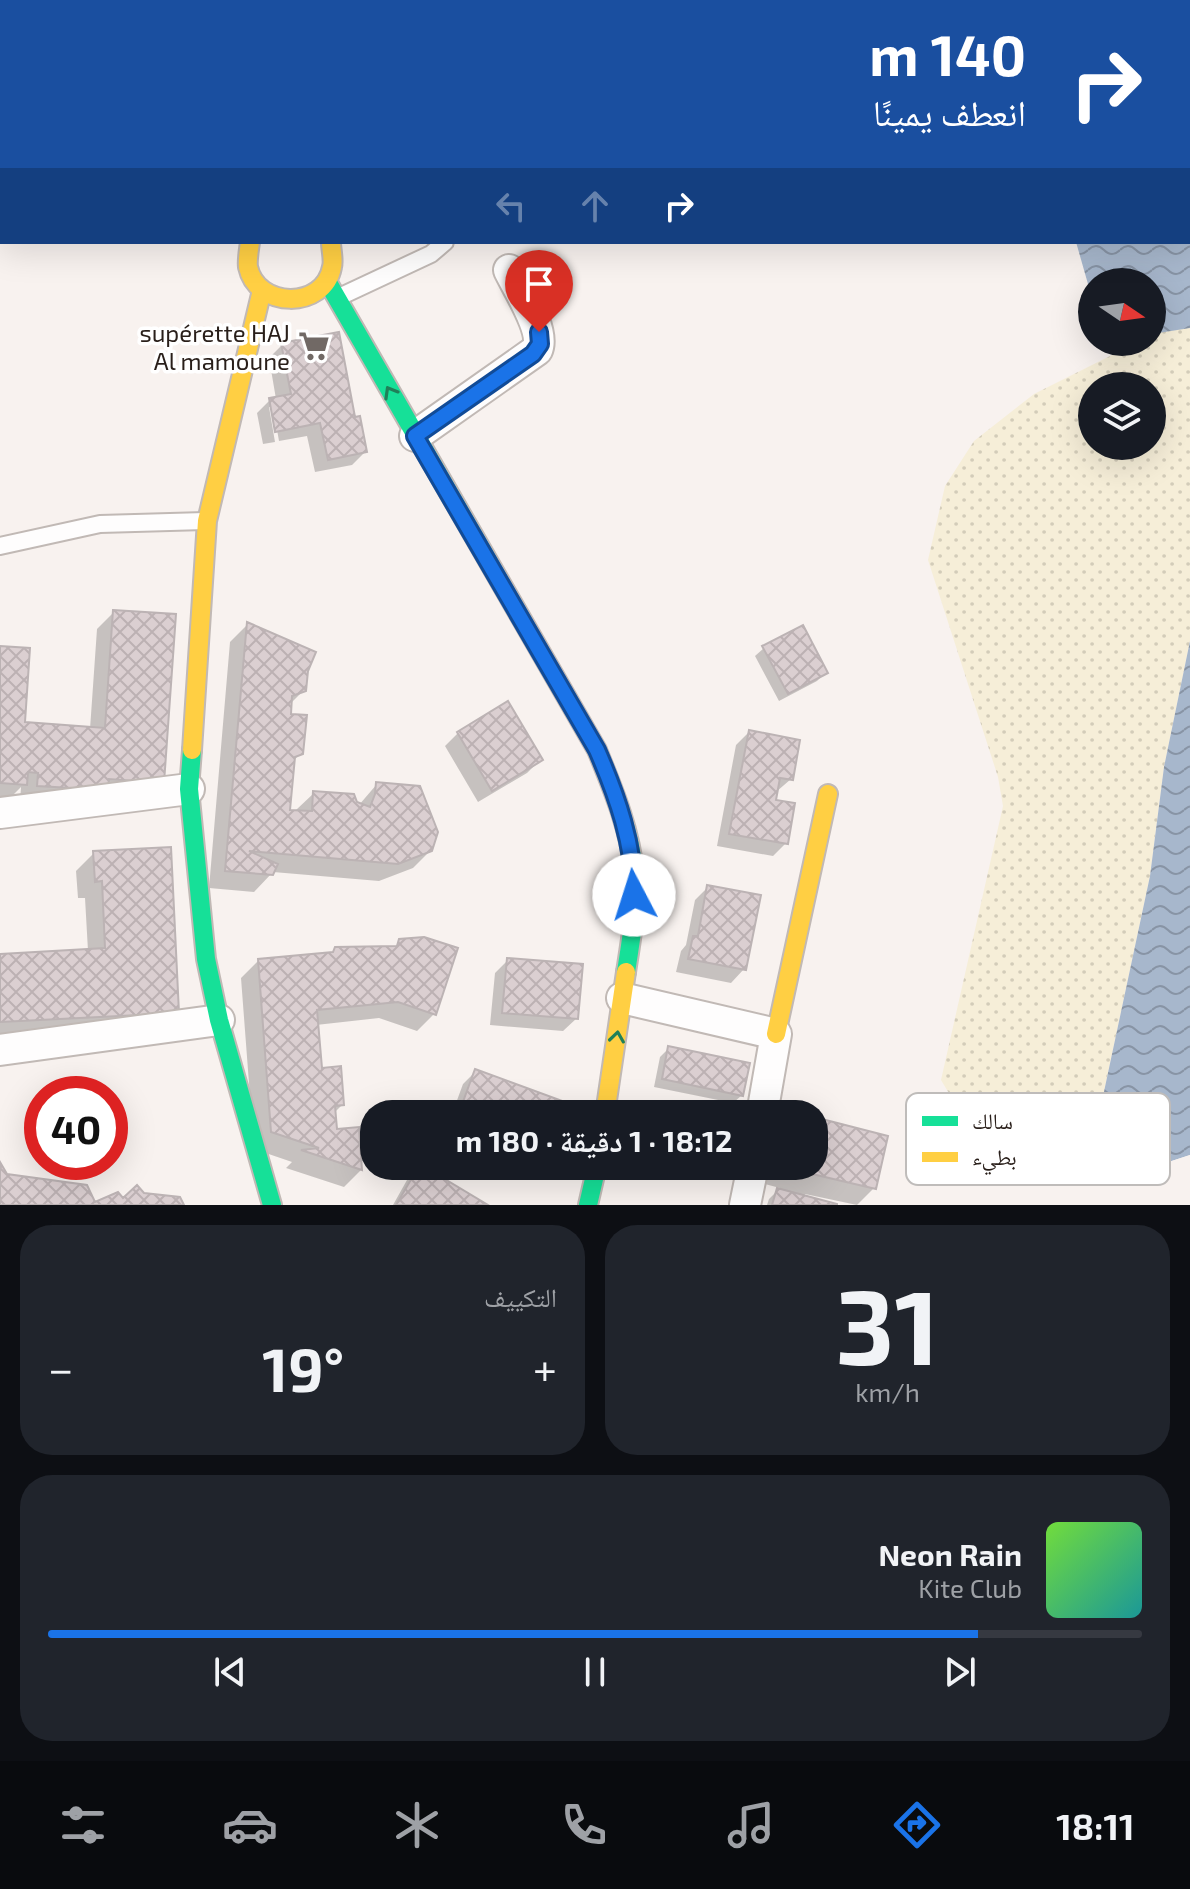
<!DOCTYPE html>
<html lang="ar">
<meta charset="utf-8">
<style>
body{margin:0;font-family:"Exo 2","Noto Naskh Arabic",sans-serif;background:#20242c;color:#f1f3f6;direction:rtl;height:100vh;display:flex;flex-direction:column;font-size:30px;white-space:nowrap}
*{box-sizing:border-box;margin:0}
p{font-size:26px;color:#9ea1a6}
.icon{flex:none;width:44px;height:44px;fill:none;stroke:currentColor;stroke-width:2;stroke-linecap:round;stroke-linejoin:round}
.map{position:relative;height:1205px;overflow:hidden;direction:ltr}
.drawer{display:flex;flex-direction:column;gap:20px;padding:20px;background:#0d0f14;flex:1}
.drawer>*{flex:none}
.hud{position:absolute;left:0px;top:0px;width:1190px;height:244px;box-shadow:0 8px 32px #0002;direction:rtl;background:#1a4fa0;color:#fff;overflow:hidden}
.needle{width:52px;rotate:103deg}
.tools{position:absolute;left:1078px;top:268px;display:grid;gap:16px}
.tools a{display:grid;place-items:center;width:88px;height:88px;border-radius:50%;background:#171b24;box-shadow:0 8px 32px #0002;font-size:40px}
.speed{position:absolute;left:24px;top:1076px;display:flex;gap:16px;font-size:40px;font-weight:700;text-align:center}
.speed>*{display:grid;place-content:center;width:104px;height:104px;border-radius:50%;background:#171b24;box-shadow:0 8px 32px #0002;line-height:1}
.speed .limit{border:12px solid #d22;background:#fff;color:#111}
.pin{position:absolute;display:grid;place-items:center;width:68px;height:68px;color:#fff;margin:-82px -34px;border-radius:50% 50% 50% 0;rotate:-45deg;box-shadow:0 0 8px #0007}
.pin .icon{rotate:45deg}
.me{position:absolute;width:88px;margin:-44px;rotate:355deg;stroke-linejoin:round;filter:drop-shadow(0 0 6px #0008)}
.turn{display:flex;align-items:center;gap:28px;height:168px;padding:0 32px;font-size:36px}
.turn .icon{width:104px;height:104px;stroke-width:2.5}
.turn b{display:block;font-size:56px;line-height:68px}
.lanes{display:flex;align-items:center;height:76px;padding:0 32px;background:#0003;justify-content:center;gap:40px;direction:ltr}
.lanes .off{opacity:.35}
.big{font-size:60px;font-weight:700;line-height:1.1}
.drawer .widget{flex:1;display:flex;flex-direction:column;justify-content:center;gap:12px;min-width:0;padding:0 28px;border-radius:32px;background:#20242c}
.drawer .dial{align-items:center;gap:0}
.dial b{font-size:104px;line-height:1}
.song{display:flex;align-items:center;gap:24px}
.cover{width:96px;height:96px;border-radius:12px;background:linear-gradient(135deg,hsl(100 70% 55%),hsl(180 70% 35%))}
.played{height:8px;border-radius:4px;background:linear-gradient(90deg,#1a73e8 85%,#363941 85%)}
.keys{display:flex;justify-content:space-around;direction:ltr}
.heat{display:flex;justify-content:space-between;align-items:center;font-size:44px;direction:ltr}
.drawer .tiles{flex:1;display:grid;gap:20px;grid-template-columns:1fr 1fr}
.widget:last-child{grid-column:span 2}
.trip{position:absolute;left:360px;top:1100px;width:468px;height:80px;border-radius:32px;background:#171b24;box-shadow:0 8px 32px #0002;font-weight:700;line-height:80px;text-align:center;direction:rtl}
.menu{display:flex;height:128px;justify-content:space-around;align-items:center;background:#090b0e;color:#9ea1a6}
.menu .icon{width:56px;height:56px}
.menu .current{color:#1a73e8}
.menu b{font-size:36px;color:#f1f3f6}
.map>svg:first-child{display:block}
.sand{fill:url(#sand-dots);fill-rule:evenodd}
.water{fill:url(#water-waves)}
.pier{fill:#f8f2ef}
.shadow{fill:#0003}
.building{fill:url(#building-cross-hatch);stroke:#bcb3b4;stroke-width:2}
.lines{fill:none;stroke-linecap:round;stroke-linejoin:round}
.lane-casing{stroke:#c1b9b5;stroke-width:20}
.street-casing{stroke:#c1b9b5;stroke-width:34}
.fast-casing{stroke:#c1b9b5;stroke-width:22}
.slow-casing{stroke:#c1b9b5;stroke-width:22}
.lane{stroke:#fefdfd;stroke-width:16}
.street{stroke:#fefdfd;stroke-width:30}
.fast{stroke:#16e098;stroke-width:18}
.slow{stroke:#ffcf43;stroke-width:18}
.oneway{stroke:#208059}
.route-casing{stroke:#114b97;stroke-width:20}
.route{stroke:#1a73e8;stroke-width:14}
.labels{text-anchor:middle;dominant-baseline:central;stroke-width:7;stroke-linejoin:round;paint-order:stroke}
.poi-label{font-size:24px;fill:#291f1a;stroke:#fff;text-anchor:end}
.key{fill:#fff;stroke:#bfbcba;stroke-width:2}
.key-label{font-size:22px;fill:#291f1a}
</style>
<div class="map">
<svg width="1190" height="1205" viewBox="0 0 1190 1205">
<defs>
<pattern id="sand-dots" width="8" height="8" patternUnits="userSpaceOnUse" patternTransform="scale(2)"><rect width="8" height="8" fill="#f6eed8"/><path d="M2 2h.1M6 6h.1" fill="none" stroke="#d3ccb9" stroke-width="1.8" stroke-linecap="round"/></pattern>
<pattern id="water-waves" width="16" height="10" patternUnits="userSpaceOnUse" patternTransform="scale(2)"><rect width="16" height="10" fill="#a7b7cc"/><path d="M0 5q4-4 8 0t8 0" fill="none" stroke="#8894a5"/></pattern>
<pattern id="building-cross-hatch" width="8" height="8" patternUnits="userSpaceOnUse" patternTransform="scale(2)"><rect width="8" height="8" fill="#dbcfd1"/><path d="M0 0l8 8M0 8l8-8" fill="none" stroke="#bcb1b3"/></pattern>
</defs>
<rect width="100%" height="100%" fill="#f8f2ef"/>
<path class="sand" d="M608,0H800L803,2H610Z
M1178,328H1190V641L1164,767L1150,876L1099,1115L966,1102L950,1095L941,1080L1003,806L998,777L928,560L945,486L974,441L1034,394L1138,342H1152V334L1155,332ZM1092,386H1152V446H1092Z"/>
<path class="water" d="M800,0H1190V328L1152,334V282H1092V298L1076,242H1188V2Z
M1190,641V1155L1132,1174L1121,1166L1099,1115L1150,876L1164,767Z"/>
<path class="pier" d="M1190,1155V1159L1133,1178L1132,1174Z"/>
<path class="shadow" d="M282,345L353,419L365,452L352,465L315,472L307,436L279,441L273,407H269L275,442L263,444L257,413L270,400L276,399L269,358Z
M114,612L144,800L20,802L21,787L7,801H0V648L22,724L90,729L97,629Z
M247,625L306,671L304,690L290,704L289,716L301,753L292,762L288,812L296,810L314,793L359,805L377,784L431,850L413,868L379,881L273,872L254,892L209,888L230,642Z
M764,648L825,673L817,681L779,701L755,656Z
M749,732L791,779L776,792L774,801L786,843L773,856L717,846L736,745Z
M458,733L540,760L527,773L478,802L445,746Z
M94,853L177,1012L0,1038V956L88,951L85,898H78L76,871Z
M708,887L744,969L731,983L676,972L681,951L686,945L695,900Z
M400,941L434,1014L417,1031L379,1018L316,1025L320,1070L342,1105L334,1113L336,1131L358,1129L361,1170L344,1187L286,1168L292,1162L254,1149L241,978L259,960L394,948Z
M508,960L577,1018L563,1031L490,1025L495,973Z
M669,1048L742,1095L733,1103L654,1087L660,1057Z
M476,1071L561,1114H452L463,1084Z
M814,1119L874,1188L857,1205L805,1194L804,1197L833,1205H767L769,1199L780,1188L757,1182L761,1166H814Z
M420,1167L484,1205H393L407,1180Z"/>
<path class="building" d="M339,332L355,417L360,416L367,452L328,460L320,423L275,432L269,398L291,394L281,343Z
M113,610L176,614L164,783L109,779L108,790L37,786L38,773L28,772L27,785L0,783V646L30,648L25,722L105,728Z
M247,622L316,652L308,671L306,691L292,696L291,714L307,715L303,754L295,757L290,810L312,811L313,791L354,794L357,802L370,807L375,794L376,782L420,786L438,832L432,851L398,864L249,851L278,864L273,875L225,871Z
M803,625L828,673L788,694L762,646Z
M508,701L543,760L492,791L457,732Z
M749,730L800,740L793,780L780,778L776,800L795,803L788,844L729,834Z
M171,847L179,1013L0,1022V954L105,948L102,881L95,882L93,851Z
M707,885L761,895L746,970L688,959L693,936H698Z
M424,937L458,948L436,1015L398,1002L317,1010L322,1068L341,1066L344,1105L335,1106L337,1129L359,1127L362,1170L301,1150L319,1148L271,1132L258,959L333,952L335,947L397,946L399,939Z
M507,958L583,964L578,1019L502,1013Z
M668,1046L750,1063L743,1096L662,1079Z
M475,1069L568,1103L564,1114H471L460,1110Z
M814,1117L888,1136L876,1189L778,1166H814Z
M0,1162L7,1174L87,1185L95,1202L118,1192L123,1198L137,1185L144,1193L180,1197L184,1205H0Z
M419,1166H423L488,1205H396Z
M777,1188L837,1204V1205H772Z"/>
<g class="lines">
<defs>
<path id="lane" d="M317,0L318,2
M337,298L431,254L445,242
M0,546L100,524L205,521"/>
<path id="street" d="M415,436L537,350C546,331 518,289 509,270
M0,813L189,789
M622,998L776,1034L762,1114
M0,1050L219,1020
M745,1205L753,1166"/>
<path id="fast" d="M138,0L139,2
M327,281L597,750C613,789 631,832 634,874C637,907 631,940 626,972
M192,750L189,789L206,959L219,1020L272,1205
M588,1205L597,1166"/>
<path id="slow" d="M184,0L185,2
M250,242C249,250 247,260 248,267C257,309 324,310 332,267C334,260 331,250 331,242
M192,750L207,521L262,290
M776,1034L828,794
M605,1114L626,972"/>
</defs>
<use href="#lane" class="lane-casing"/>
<use href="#street" class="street-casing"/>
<use href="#fast" class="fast-casing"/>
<use href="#slow" class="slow-casing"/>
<use href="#lane" class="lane"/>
<use href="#street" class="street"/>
<use href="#fast" class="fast"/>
<use href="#slow" class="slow"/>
</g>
<defs><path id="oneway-chevron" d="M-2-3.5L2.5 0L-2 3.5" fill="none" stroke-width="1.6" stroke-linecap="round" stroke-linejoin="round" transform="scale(2)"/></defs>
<g class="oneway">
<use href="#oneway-chevron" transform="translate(390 392) rotate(-120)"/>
<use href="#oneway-chevron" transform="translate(617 1037) rotate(-82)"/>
</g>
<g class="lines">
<defs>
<path id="route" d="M539,332L540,344L533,354L415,436L597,750C617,796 634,844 634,895"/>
</defs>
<use href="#route" class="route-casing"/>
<use href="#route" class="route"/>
</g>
<defs>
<symbol id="supermarket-bare" viewBox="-9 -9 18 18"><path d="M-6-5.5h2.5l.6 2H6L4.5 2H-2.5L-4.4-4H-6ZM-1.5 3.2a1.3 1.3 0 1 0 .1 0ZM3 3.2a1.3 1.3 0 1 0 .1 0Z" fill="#716965" stroke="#fff" stroke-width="2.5" paint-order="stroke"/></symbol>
</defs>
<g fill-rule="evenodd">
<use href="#supermarket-bare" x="292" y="324" width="44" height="44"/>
</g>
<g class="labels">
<g class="poi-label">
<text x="290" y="332">supérette HAJ<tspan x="290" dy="28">Al mamoune</tspan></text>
</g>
</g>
<rect x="906" y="1093" width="264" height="92" rx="12" class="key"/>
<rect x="922" y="1116" width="36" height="10" fill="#16e098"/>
<rect x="922" y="1152" width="36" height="10" fill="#ffcf43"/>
<g class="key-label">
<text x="972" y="1129">سالك</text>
<text x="972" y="1165">بطيء</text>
</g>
</svg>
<div class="tools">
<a><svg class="needle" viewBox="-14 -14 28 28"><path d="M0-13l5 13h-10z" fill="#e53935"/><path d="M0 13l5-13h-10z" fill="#9ea1a6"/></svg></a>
<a><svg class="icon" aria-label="layers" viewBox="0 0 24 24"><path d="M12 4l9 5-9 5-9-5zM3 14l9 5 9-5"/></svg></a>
</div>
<div class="speed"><div class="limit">40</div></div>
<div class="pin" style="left:539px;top:332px;background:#d93025"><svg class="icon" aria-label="arrive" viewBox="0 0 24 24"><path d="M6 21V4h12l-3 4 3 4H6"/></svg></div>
<svg class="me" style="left:634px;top:895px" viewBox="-20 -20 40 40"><circle r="19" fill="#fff"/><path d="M0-13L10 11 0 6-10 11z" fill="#1a73e8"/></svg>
<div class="trip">18:12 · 1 دقيقة · 180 m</div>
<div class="hud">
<div class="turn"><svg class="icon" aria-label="right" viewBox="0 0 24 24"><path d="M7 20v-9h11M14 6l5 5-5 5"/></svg><div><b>140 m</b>انعطف يمينًا</div></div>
<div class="lanes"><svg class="icon off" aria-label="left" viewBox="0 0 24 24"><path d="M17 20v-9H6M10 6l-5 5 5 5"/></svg><svg class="icon off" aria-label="ahead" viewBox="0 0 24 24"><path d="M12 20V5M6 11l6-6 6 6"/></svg><svg class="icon" aria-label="right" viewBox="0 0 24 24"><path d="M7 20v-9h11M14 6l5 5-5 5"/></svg></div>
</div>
</div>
<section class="drawer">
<div class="tiles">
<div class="widget dial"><b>31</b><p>km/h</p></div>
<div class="widget"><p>التكييف</p>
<div class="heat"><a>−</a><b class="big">19°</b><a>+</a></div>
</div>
<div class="widget">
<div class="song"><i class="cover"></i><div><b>Neon Rain</b><p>Kite Club</p></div></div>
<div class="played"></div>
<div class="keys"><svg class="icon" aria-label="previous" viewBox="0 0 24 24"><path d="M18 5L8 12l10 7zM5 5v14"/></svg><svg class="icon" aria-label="pause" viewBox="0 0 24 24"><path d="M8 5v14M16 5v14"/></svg><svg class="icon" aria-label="next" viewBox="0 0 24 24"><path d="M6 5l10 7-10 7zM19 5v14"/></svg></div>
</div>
</div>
</section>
<nav class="menu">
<b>18:11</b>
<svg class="icon current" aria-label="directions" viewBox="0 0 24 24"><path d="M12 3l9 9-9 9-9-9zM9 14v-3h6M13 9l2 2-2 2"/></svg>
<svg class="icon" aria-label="music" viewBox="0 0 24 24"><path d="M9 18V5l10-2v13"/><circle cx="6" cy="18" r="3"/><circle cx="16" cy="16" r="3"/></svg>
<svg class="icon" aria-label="phone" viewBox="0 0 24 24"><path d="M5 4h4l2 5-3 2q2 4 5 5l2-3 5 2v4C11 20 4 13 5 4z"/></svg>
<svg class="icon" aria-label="climate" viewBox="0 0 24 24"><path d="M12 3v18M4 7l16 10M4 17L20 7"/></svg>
<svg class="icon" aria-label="car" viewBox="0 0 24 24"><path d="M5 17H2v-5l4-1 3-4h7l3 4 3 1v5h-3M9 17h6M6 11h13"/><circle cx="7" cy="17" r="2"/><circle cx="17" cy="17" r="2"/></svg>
<svg class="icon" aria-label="filters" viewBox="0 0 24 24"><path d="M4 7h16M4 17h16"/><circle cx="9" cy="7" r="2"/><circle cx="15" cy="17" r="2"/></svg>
</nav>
